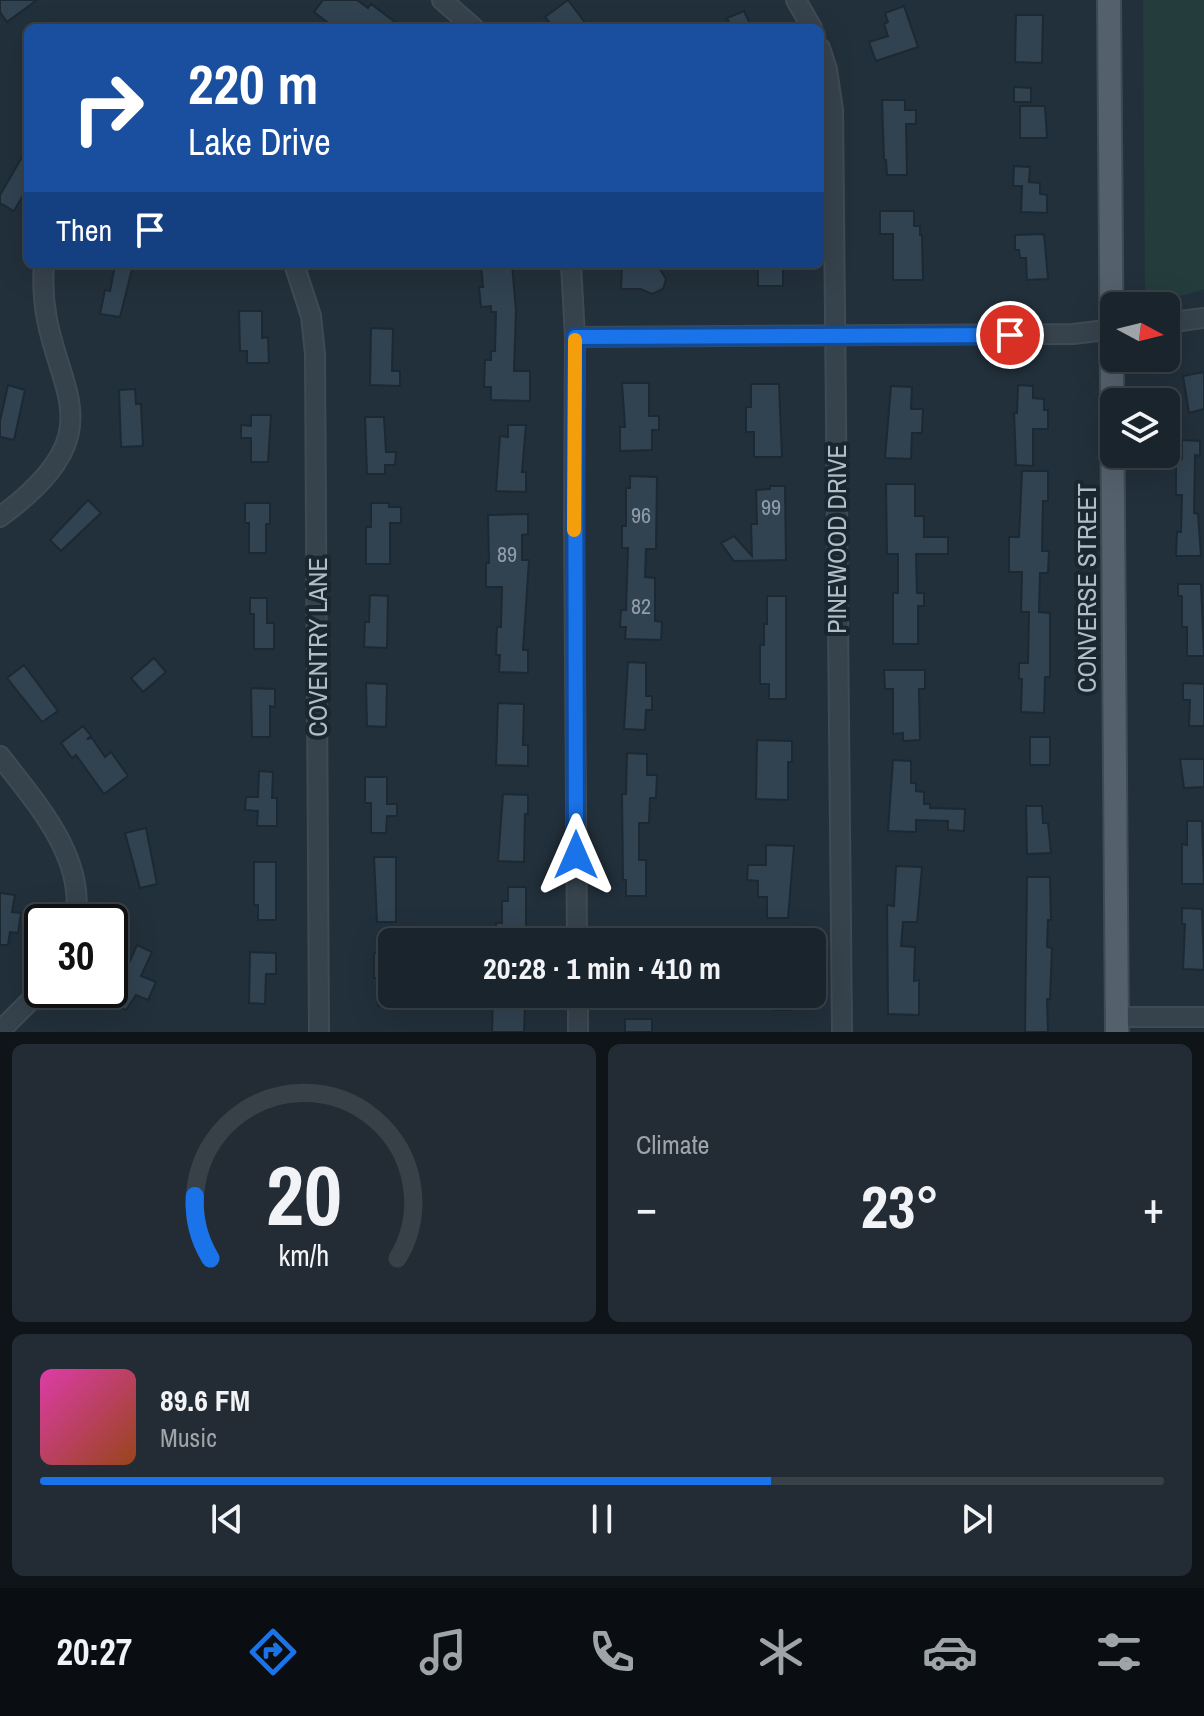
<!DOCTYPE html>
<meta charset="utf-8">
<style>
body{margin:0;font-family:"Archivo Narrow",sans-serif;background:#232c34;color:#f1f3f6;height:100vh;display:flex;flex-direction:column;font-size:30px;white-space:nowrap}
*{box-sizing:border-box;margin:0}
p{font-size:26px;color:#9fa4a9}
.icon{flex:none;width:44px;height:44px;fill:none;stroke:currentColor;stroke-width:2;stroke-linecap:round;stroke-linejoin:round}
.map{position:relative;height:1032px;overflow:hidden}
.sheet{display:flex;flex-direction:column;gap:12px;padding:12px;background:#0e1418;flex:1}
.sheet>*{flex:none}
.guide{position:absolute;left:24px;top:24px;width:800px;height:244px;border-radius:12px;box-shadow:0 8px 32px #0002,0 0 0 2px #384148;background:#1a4fa0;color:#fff;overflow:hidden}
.needle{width:52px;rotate:97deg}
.fabs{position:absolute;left:1100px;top:292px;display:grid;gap:16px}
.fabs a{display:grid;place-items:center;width:80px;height:80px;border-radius:12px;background:#1a242c;box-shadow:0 8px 32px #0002,0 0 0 2px #384148;font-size:40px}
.speed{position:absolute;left:24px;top:904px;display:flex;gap:16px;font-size:40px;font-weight:700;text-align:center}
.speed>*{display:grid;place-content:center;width:104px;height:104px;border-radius:50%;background:#1a242c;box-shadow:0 8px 32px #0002,0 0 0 2px #384148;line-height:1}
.speed .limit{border:4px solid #111;border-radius:12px;background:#fff;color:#111}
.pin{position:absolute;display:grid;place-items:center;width:68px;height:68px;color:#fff;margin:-34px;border:4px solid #fff;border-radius:50%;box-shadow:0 2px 8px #0007}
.me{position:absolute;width:88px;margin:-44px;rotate:0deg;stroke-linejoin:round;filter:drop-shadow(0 0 6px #0008)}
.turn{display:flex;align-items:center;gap:28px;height:168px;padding:0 32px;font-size:36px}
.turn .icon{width:104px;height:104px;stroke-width:2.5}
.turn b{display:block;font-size:56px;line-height:68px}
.then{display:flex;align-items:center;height:76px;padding:0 32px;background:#0003;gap:16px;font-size:30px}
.big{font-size:60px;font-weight:700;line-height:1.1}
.sheet .tile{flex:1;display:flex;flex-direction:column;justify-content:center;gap:12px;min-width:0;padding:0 28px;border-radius:12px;background:#232c34}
.sheet .dial{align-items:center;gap:0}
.dial svg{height:208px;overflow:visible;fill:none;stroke:#384148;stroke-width:7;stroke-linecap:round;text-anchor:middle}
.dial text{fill:#f1f3f6;stroke:none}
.song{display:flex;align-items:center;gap:24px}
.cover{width:96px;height:96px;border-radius:12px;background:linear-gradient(135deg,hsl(320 70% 55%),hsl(20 70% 35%))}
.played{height:8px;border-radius:4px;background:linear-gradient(90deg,#1a73e8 65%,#384148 65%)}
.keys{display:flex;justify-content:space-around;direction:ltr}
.heat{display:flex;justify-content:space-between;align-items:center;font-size:44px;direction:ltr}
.sheet .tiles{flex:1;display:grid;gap:12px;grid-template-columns:1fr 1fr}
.tile:last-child{grid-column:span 2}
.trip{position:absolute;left:378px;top:928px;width:448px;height:80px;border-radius:12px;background:#1a242c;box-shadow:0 8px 32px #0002,0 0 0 2px #384148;font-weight:700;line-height:80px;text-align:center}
.tabs{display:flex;height:128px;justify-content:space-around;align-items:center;background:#0a0e12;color:#9fa4a9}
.tabs .icon{width:56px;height:56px}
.tabs .current{color:#1a73e8}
.tabs b{font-size:36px;color:#f1f3f6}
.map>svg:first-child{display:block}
.green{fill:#243c3c}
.building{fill:#314250;stroke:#1d2932;stroke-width:2}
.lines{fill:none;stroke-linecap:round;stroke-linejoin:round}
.minor-casing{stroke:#3f4b54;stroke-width:22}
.major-casing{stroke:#3f4b54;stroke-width:26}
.minor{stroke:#36424c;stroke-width:18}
.major{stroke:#54616c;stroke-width:22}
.route-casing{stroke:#114b97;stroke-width:20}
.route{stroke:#1a73e8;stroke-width:14}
.slow{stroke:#f59e0b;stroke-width:14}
.labels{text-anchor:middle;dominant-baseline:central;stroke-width:8;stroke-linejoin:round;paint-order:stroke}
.number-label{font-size:22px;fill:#909da8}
.street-label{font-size:26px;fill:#b1bdc7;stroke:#1b2730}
</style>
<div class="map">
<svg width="1204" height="1032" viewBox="0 0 1204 1032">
<rect width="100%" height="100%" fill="#22303b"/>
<path class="green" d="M1143,0H1204V289C1185,296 1166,299 1145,299Z"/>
<path class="building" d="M0,0H37L7,22L0,12Z
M323,0H357L368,8L371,4L403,28H335L314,12Z
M568,0L589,28H554L545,17Z
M904,6L918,47L876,61L869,42L888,36L884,24L888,22L885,13Z
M744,11L752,28H732L727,18Z
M1016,15H1043L1042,63L1015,62Z
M1014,87L1031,88V102H1014Z
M882,100H905V110H916V124H906L907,175H887L886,160H884Z
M1020,106H1045L1047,138H1020Z
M28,147V187L14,211L0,203V195Z
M1014,166L1030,167L1029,182L1040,183V194L1047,195V213L1021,212L1022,186H1013Z
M880,211H914V226H920V235H922L923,280H893V234H880Z
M1044,234L1048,279L1027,280L1026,258H1020L1019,250H1015V235Z
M481,264H512L516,310L514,371H530V401L491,400V387H484L485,360H491V351H495L496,312H491V306L481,307L479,287H483Z
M625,264H650V268H659L666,279L663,289L652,294L641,289H621L622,267H625Z
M758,264L783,265V286H758Z
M115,266L132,269L120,317L100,314L105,290L110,291Z
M239,311H262V338L268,337L269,363H247V351H240Z
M371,328L393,329L392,371H400V386L370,385Z
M1204,372V409L1189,413L1183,376Z
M622,383H649V416H659V430H652V450L620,451V427H625Z
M751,384H779L782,457H754V432H746V407H751Z
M8,385L25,390L14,440L0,437V421Z
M1018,385L1033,386V398L1044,399V410H1048V429H1033V466L1016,465L1014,413H1017Z
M891,386L912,387L911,409H923L922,433H912L911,459L885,458Z
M135,389L136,404H141L143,446L121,447L119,390Z
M251,415H271L268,462H251V438H241V425L251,426Z
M365,417H384L386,452H396L395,465H385V474H367Z
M508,425H526L522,472H526V492L496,491L500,436L508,437Z
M1182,440L1200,441V456L1195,455L1194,513L1198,514L1201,556H1176L1177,532H1181L1182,495H1176V459H1182Z
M1022,471H1048V501H1043L1042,551H1049L1048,573H1040L1039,612L1050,613V677H1045L1044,713L1021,712L1022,679H1019V663H1028L1029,612H1021L1022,572H1009V537H1019Z
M630,476L657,477L656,549H646L645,577L655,578V621L662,622L661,640L625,639L626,627H620L621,610H626L628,548H622V526H626V488H630Z
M886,484H915V516H924V537H948V554H916L917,593H924V606H918V644H893V593H898V554H887Z
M770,486H785L786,560L734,561L721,543L734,536L752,556L751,524H757L756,490L770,489Z
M88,500L101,513L61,551L50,540Z
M245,503H270V524H266V553H249V523H245Z
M371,503H389V507H401V523H390V564H366V527H371Z
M528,514V534L522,535V560H529L523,650H528V673L499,672L500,655H496L497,627H501L502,587H486V563H489L488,515Z
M1178,584H1201L1204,656H1187V627H1182V596H1178Z
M370,595L388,596L387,648L364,647L365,622H369Z
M767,596H786V699H769V684H760V645H764V624H767Z
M250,598H267V623H274V649H254V614H250Z
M154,658L166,672L143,692L131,678Z
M628,662L646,663V696H652V710H646L645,730L624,729Z
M24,665L58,711L42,722L7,678Z
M884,670H925V689H919L920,740L903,741V733L893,734V689H885Z
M366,683L387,684L386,727L367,726Z
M1183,683L1204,684V726H1189L1190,700H1183Z
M251,688L275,689V707L270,706V737H252Z
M498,703L524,704L523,745H528V766L496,765Z
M83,726L91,736L87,739L92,738L105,757L111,752L128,776L104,794L76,755L72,758L61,743Z
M1030,737H1050V765H1030Z
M757,740L792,741V762H788V800L756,799Z
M627,753L647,754V775H657L656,798H650L649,823H639V860H646V896H626V880H623L622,794H626Z
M1180,759H1204V787L1184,788Z
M893,760L911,761V783H916V791L924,792V804H930V808L965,809L964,831L948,830V821L916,820V832L888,831Z
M259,771L273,772L272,798H277V826H257L258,811L245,810L246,797H258Z
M365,777H387V804H397V816H387L386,833H371V803H365Z
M503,794L528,795V814H525L524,862L498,861Z
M1026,806H1042L1043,823H1048L1051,853L1027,854Z
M1187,821H1202L1204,884H1182V844L1187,845Z
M146,828L157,884L140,888L125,833Z
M766,845L794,846L788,918H767V897H758V881L747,880L748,865H766Z
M374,857H396V922H377Z
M254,862H276V920H258V905H254Z
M896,866L922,867L917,922H903L901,946L915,947L914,981L919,980V1015L888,1014L887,905L894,906Z
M1027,877H1050L1051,920H1048L1047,947L1052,948L1050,999H1047L1048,1032H1025Z
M508,887H526V942H496V923H502V901H508Z
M0,893L15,895L12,912L21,913L18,933L10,932L8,945H0Z
M1182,908L1202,909L1204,970L1183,969L1185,924H1182Z
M137,945L152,952L141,976L156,982L148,1000L136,995L126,1010L107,1002L119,975L123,977Z
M250,952L276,953V974H266L265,1004L249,1003Z
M374,953H392V1006H378V978H374Z
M493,994H530V1007H525L524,1032H492Z
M764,994H792V1010H772V1007H764Z
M625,1019H652V1032H625Z"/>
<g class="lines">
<defs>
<path id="minor" d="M442,0L474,28
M796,0L812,28
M820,48L827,69L833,110L842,1032
M294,264L311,316L315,354L319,1032
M571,264L575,337L574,522L577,942
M1166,323L1204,318
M575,337L1073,334L1114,329
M0,517C134,418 34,383 44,264
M0,756C36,803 87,858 75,922
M578,994V1032
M1117,1017H1204
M0,1031L42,989"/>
<path id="major" d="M1109,0L1117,1032"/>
</defs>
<use href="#minor" class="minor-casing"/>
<use href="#major" class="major-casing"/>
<use href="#minor" class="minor"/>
<use href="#major" class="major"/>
</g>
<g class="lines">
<defs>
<path id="route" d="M576,855L575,337L1010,335"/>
</defs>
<use href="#route" class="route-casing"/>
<use href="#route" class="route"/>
<path class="slow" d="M574,530L575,340"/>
</g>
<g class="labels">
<g class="number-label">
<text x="771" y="507">99</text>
<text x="641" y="515">96</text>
<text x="507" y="554">89</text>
<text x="641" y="606">82</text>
</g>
<g class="street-label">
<text transform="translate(836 539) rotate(-90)">PINEWOOD DRIVE</text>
<text transform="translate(1086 588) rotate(-90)">CONVERSE STREET</text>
<text transform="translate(317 647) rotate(-90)">COVENTRY LANE</text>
</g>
</g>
</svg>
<div class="fabs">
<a><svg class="needle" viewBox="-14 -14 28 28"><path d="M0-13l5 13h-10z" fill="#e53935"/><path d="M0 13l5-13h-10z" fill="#9fa4a9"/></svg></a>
<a><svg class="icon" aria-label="layers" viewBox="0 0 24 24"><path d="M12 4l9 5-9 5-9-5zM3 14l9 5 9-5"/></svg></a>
</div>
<div class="speed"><div class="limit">30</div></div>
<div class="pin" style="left:1010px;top:335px;background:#d93025"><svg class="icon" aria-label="arrive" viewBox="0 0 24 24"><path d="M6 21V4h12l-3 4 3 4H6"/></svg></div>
<svg class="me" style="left:576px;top:855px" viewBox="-20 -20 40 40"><path d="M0-17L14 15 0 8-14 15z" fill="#1a73e8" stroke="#fff" stroke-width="4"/></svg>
<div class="trip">20:28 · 1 min · 410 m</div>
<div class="guide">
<div class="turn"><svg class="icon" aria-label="right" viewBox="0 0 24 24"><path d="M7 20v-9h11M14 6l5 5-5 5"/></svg><div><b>220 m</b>Lake Drive</div></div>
<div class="then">Then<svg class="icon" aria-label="arrive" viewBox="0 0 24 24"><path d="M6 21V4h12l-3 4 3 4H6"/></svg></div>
</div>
</div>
<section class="sheet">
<div class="tiles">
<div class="tile dial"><svg viewBox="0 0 100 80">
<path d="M14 69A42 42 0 1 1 86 69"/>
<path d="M14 69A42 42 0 0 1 8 45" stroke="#1a73e8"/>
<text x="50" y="56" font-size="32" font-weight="700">20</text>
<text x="50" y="72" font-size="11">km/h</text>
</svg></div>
<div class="tile"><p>Climate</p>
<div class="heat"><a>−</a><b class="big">23°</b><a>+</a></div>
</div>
<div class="tile">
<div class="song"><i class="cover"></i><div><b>89.6 FM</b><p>Music</p></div></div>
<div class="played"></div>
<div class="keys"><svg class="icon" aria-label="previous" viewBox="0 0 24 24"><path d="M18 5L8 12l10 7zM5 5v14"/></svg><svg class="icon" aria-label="pause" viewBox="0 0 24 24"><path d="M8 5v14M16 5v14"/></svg><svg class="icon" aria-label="next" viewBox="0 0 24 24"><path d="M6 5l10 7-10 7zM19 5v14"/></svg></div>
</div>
</div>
</section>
<nav class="tabs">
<b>20:27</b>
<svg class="icon current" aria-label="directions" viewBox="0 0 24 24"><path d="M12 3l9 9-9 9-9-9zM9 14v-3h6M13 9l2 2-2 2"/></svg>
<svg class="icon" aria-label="music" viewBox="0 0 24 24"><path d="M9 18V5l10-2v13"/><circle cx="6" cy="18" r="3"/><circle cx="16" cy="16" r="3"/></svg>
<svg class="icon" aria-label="phone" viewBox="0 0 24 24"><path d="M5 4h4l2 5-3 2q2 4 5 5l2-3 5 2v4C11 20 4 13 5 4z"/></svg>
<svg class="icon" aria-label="climate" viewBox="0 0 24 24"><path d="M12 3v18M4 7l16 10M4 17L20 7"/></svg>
<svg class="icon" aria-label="car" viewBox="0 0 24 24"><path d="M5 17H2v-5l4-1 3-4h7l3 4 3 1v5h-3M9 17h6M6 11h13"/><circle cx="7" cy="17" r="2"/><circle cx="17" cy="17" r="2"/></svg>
<svg class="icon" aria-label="filters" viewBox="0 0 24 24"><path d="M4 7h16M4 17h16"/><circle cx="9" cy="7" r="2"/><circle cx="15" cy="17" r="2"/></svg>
</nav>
